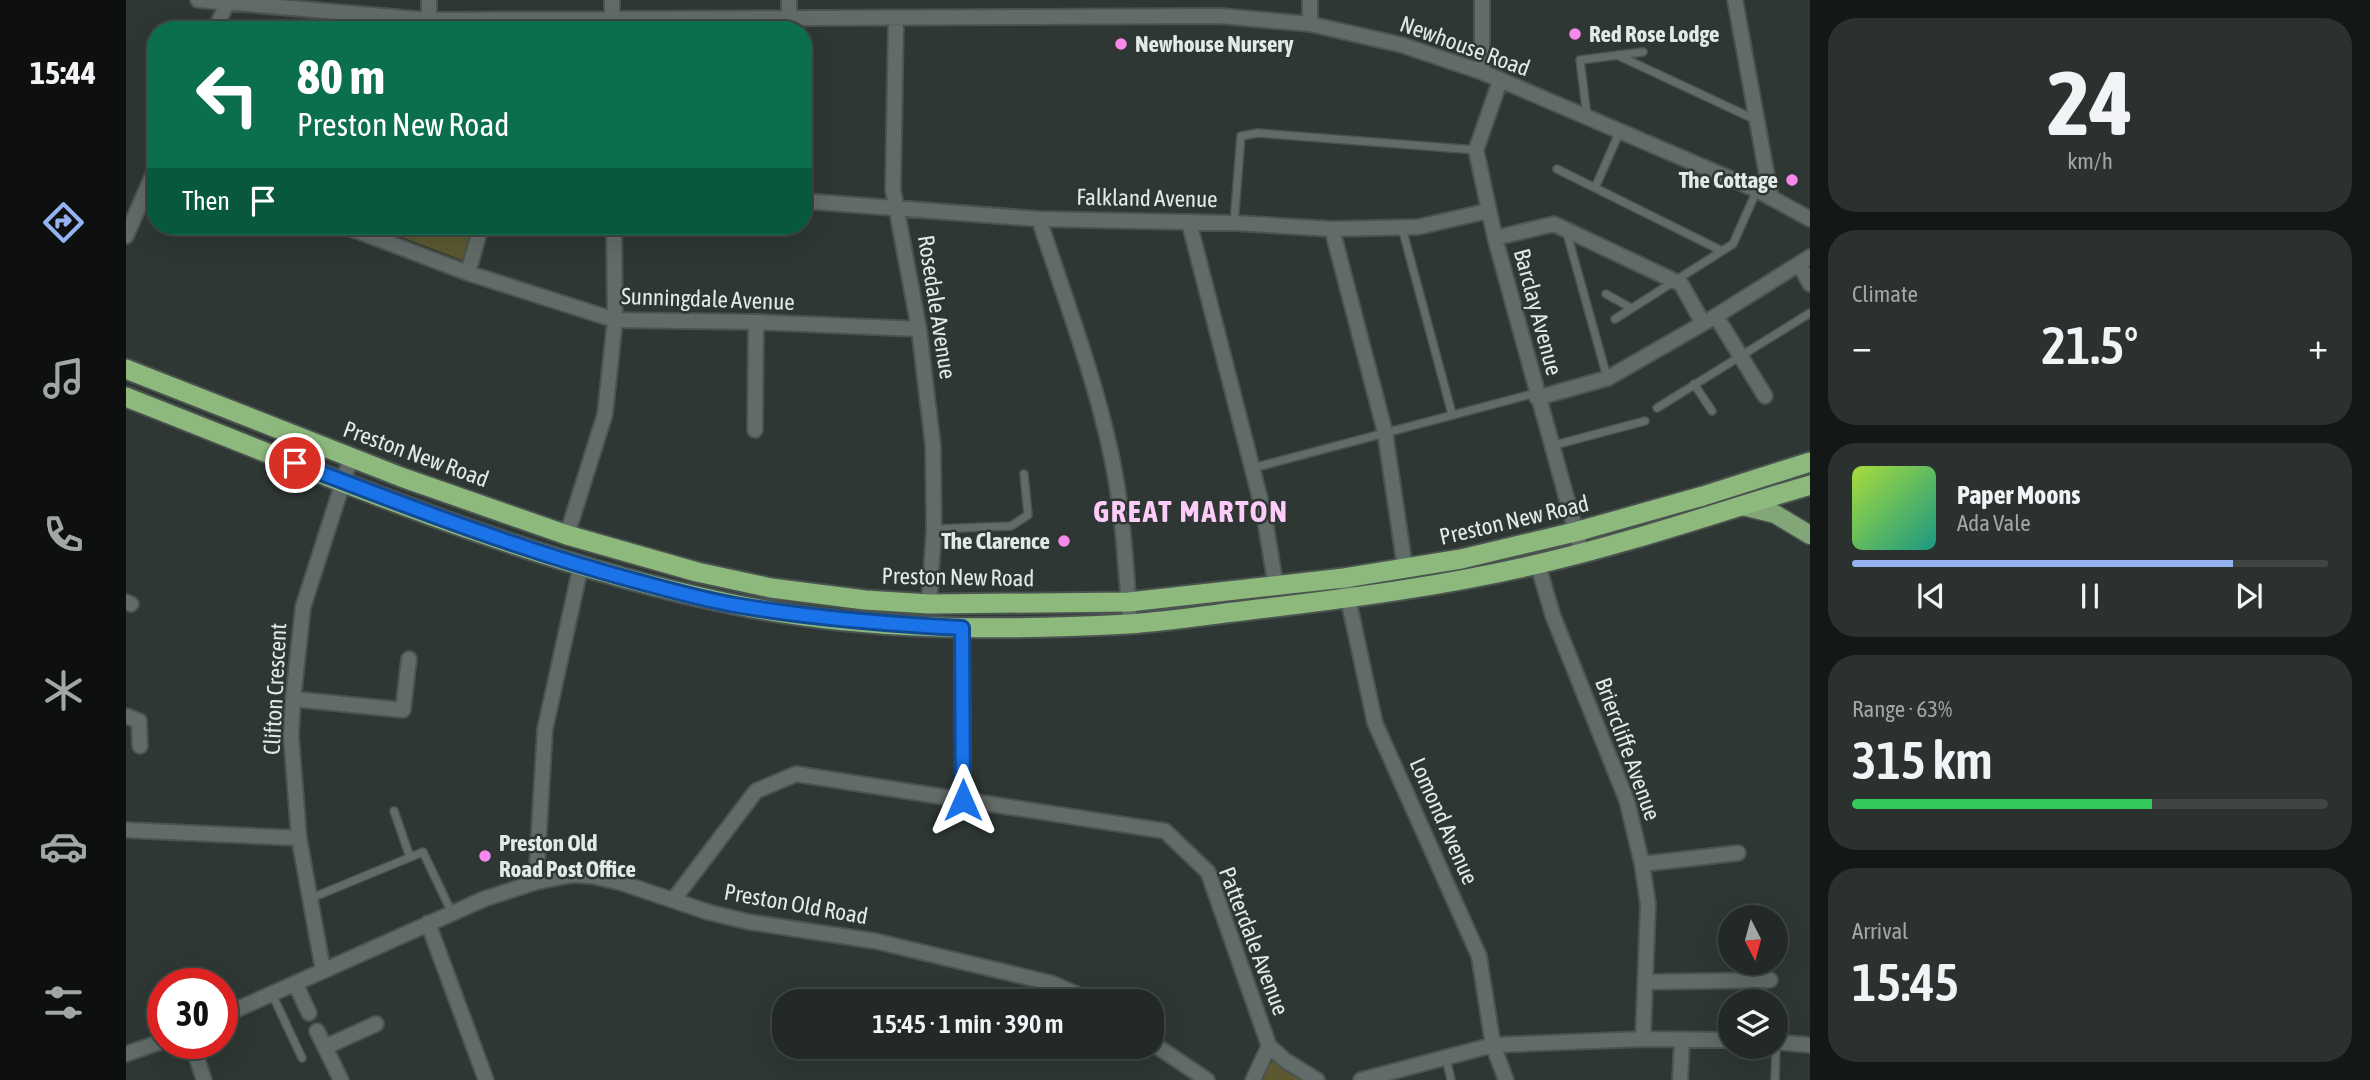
<!DOCTYPE html>
<meta charset="utf-8">
<style>
body{margin:0;font-family:"Asap Condensed",sans-serif;background:#2a312e;color:#f1f3f6;height:100vh;display:flex;flex-direction:column;font-size:26px;white-space:nowrap}
*{box-sizing:border-box;margin:0}
p{font-size:23px;color:#a2a6a7}
.icon{flex:none;width:38px;height:38px;fill:none;stroke:currentColor;stroke-width:2;stroke-linecap:round;stroke-linejoin:round}
.map{position:relative;flex:1;overflow:hidden}
.panel{display:flex;flex-direction:column;gap:18px;padding:18px;background:#131715;width:560px}
.panel>*{flex:none}
.hud{position:absolute;left:21px;top:21px;width:665px;height:214px;border-radius:28px;box-shadow:0 7px 28px #0002,0 0 0 2px #3f4543;background:#0b6e4f;color:#fff;overflow:hidden}
.needle{width:46px;rotate:174deg}
.fabs{position:absolute;left:1592px;top:905px;display:grid;gap:14px}
.fabs a{display:grid;place-items:center;width:70px;height:70px;border-radius:50%;background:#222926;box-shadow:0 7px 28px #0002,0 0 0 2px #3f4543;font-size:35px}
.speed{position:absolute;left:21px;top:968px;display:flex;gap:14px;font-size:35px;font-weight:700;text-align:center}
.speed>*{display:grid;place-content:center;width:91px;height:91px;border-radius:50%;background:#222926;box-shadow:0 7px 28px #0002,0 0 0 2px #3f4543;line-height:1}
.speed .limit{border:10px solid #d22;background:#fff;color:#111}
.pin{position:absolute;display:grid;place-items:center;width:60px;height:60px;color:#fff;margin:-30px;border:4px solid #fff;border-radius:50%;box-shadow:0 2px 7px #0007}
.me{position:absolute;width:77px;margin:-38px;rotate:0deg;stroke-linejoin:round;filter:drop-shadow(0 0 5px #0008)}
.turn{display:flex;align-items:center;gap:24px;height:147px;padding:0 35px;font-size:32px}
.turn .icon{width:91px;height:91px;stroke-width:2.5}
.turn b{display:block;font-size:49px;line-height:60px}
.then{display:flex;align-items:center;height:66px;padding:0 35px;background:#0003;gap:14px;font-size:26px}
.big{font-size:52px;font-weight:600;line-height:1.1}
.panel .widget{flex:1;display:flex;flex-direction:column;justify-content:center;gap:10px;min-width:0;padding:0 24px;border-radius:28px;background:#2a312e}
.panel .dial{align-items:center;gap:0}
.dial b{font-size:91px;line-height:1}
.song{display:flex;align-items:center;gap:21px}
.cover{width:84px;height:84px;border-radius:10px;background:linear-gradient(135deg,hsl(80 70% 55%),hsl(170 70% 35%))}
.played{height:7px;border-radius:4px;background:linear-gradient(90deg,#95b2f1 80%,#3f4543 80%)}
.keys{display:flex;justify-content:space-around;direction:ltr}
.heat{display:flex;justify-content:space-between;align-items:center;font-size:38px;direction:ltr}
.charge{height:10px;border-radius:5px;background:linear-gradient(90deg,#34c759 63%,#3f4543 0)}
.trip{position:absolute;left:646px;top:989px;width:392px;height:70px;border-radius:28px;background:#222926;box-shadow:0 7px 28px #0002,0 0 0 2px #3f4543;font-weight:600;line-height:70px;text-align:center}
main{display:flex;flex:1;min-height:0}
.tabs{display:flex;flex-direction:column;width:126px;justify-content:space-around;align-items:center;background:#0e100f;color:#a2a6a7}
.tabs .icon{width:49px;height:49px}
.tabs .selected{color:#95b2f1}
.tabs b{font-size:32px;color:#f1f3f6}
.map>svg:first-child{display:block}
.green{fill:#5b5832}
.lines{fill:none;stroke-linecap:round;stroke-linejoin:round}
.service-casing{stroke:#4b5350;stroke-width:10}
.minor-casing{stroke:#4b5350;stroke-width:18}
.primary-casing{stroke:#4b5350;stroke-width:21}
.trunk-casing{stroke:#4b5350;stroke-width:23}
.service{stroke:#616b67;stroke-width:7}
.minor{stroke:#616b67;stroke-width:14}
.primary{stroke:#82a677;stroke-width:18}
.trunk{stroke:#8dba7c;stroke-width:19}
.route-casing{stroke:#114b97;stroke-width:18}
.route{stroke:#1a73e8;stroke-width:12}
.poi-dot{fill:#f788ec;stroke:#2e3733;stroke-width:2.5}
.labels{text-anchor:middle;dominant-baseline:central;stroke-width:5;stroke-linejoin:round;paint-order:stroke}
.poi-label{font-size:23px;font-weight:bold;fill:#e3e9e6;stroke:#2e3733;text-anchor:start}
.street-label{font-size:23px;fill:#e3e9e6;stroke:#2e3733}
.district-label{font-size:30px;font-weight:bold;letter-spacing:2px;fill:#feccf8;stroke:#2e3733}
</style>
<main>
<nav class="tabs">
<b>15:44</b>
<svg class="icon selected" aria-label="directions" viewBox="0 0 24 24"><path d="M12 3l9 9-9 9-9-9zM9 14v-3h6M13 9l2 2-2 2"/></svg>
<svg class="icon" aria-label="music" viewBox="0 0 24 24"><path d="M9 18V5l10-2v13"/><circle cx="6" cy="18" r="3"/><circle cx="16" cy="16" r="3"/></svg>
<svg class="icon" aria-label="phone" viewBox="0 0 24 24"><path d="M5 4h4l2 5-3 2q2 4 5 5l2-3 5 2v4C11 20 4 13 5 4z"/></svg>
<svg class="icon" aria-label="climate" viewBox="0 0 24 24"><path d="M12 3v18M4 7l16 10M4 17L20 7"/></svg>
<svg class="icon" aria-label="car" viewBox="0 0 24 24"><path d="M5 17H2v-5l4-1 3-4h7l3 4 3 1v5h-3M9 17h6M6 11h13"/><circle cx="7" cy="17" r="2"/><circle cx="17" cy="17" r="2"/></svg>
<svg class="icon" aria-label="filters" viewBox="0 0 24 24"><path d="M4 7h16M4 17h16"/><circle cx="9" cy="7" r="2"/><circle cx="15" cy="17" r="2"/></svg>
</nav>
<div class="map">
<svg width="1684" height="1080" viewBox="0 0 1684 1080">
<rect width="100%" height="100%" fill="#2e3733"/>
<path class="green" d="M247,226H355L346,264Z
M1148,1059L1181,1080H1132Z"/>
<g class="lines">
<defs>
<path id="service" d="M1491,55L1630,120
M1461,116L1454,60L1517,52
M1431,169L1596,251
M1469,188L1494,131
M1108,223L1115,136L1132,133L1350,150
M1276,228L1326,414
M1440,230L1481,377
M1480,294L1505,308
M1489,319L1607,244L1631,190
M1568,384L1586,411
M1531,408L1684,313
M1425,446L1519,421
M1127,468L1410,393
M808,529L885,526L902,515L898,474
M268,811L284,857
M183,899L297,852L326,913
M146,994L176,1058
M1624,1001V981
M1320,1058L1325,1080
M1649,1080L1650,1046"/>
<path id="minor" d="M72,0L303,20L1094,16L1184,24L1276,45L1356,72L1631,190L1684,219
M303,0V20
M486,0V30
M663,0V18
M1184,0V24
M1609,0L1645,198
M770,18L767,190L793,329L807,446L808,529L803,604
M89,30L101,3
M1356,72V0
M1374,81L1350,150L1369,238L1456,554
M677,201L913,219L1108,223L1206,229L1292,227L1362,211
M913,219C938,296 968,374 985,454C997,509 1000,567 1004,624
M1063,222L1138,514L1150,587
M218,226L342,273L489,320L630,322L793,329
M1206,229L1259,432L1279,568
M0,236L30,168
M1369,238L1428,224L1555,284L1577,323
M1673,264L1684,284
M342,273L355,226
M1590,316L1639,396
M1411,398L1482,378L1590,316L1684,257
M629,430L630,322
M441,535L479,414L489,320L488,226
M1412,565L1427,616L1501,801L1516,864L1522,904L1517,1039
M1220,589L1249,723L1353,956L1367,1045L1380,1080
M0,602L5,604
M836,628L837,800
M167,699L277,710L283,659
M0,716L13,721L14,746
M0,830L173,838
M1516,864L1612,853
M410,882L419,729L455,565
M548,899L630,791L670,774L1039,831L1082,872L1143,1046L1160,1061L1191,1080
M302,923L360,1080
M197,970L173,838L165,735L167,699L177,607L225,457
M1520,982L1644,980
M169,983L183,1013
M96,1016L358,899L410,882L446,875L466,876L496,883L582,912L623,922L749,941L925,983L966,1001
M191,1031L215,1080
M1650,1042L1684,1045
M66,1043L78,1080
M1026,1043L1081,1080
M199,1047L250,1024
M0,1054L37,1041
M1127,1080L1143,1046
M1235,1080L1367,1045L1517,1039L1605,1040
M1554,1080L1556,1040"/>
<path id="primary" d="M1616,506L1649,514L1684,535"/>
<path id="trunk" d="M0,369L275,477L441,535L571,572L645,588L739,600L803,604L1003,602L1218,578L1335,559L1449,532L1577,496L1684,462
M0,397C197,474 394,560 602,603C733,631 869,631 1002,624C1045,621 1089,614 1132,609C1227,598 1323,585 1416,563C1507,542 1595,511 1684,485"/>
</defs>
<use href="#service" class="service-casing"/>
<use href="#minor" class="minor-casing"/>
<use href="#primary" class="primary-casing"/>
<use href="#trunk" class="trunk-casing"/>
<use href="#service" class="service"/>
<use href="#minor" class="minor"/>
<use href="#primary" class="primary"/>
<use href="#trunk" class="trunk"/>
</g>
<g class="lines">
<defs>
<path id="route" d="M169,463C281,506 394,550 510,581C543,590 575,599 609,605C684,618 760,624 836,628L837,800"/>
</defs>
<use href="#route" class="route-casing"/>
<use href="#route" class="route"/>
</g>
<g class="poi-dot">
<circle cx="1449" cy="34" r="7"/>
<circle cx="995" cy="44" r="7"/>
<circle cx="1666" cy="180" r="7"/>
<circle cx="938" cy="541" r="7"/>
<circle cx="359" cy="856" r="7"/>
</g>
<g class="labels">
<g class="poi-label">
<text x="1463" y="34">Red Rose Lodge</text>
<text x="1009" y="44">Newhouse Nursery</text>
<text x="1652" y="180" text-anchor="end">The Cottage</text>
<text x="924" y="541" text-anchor="end">The Clarence</text>
<text x="373" y="843">Preston Old<tspan x="373" dy="26">Road Post Office</tspan></text>
</g>
<g class="street-label">
<text transform="translate(1339 46) rotate(20)">Newhouse Road</text>
<text transform="translate(1021 198) rotate(1)">Falkland Avenue</text>
<text transform="translate(582 299) rotate(2)">Sunningdale Avenue</text>
<text transform="translate(811 307) rotate(81)">Rosedale Avenue</text>
<text transform="translate(1412 312) rotate(75)">Barclay Avenue</text>
<text transform="translate(290 454) rotate(20)">Preston New Road</text>
<text transform="translate(1388 520) rotate(-13)">Preston New Road</text>
<text transform="translate(832 577) rotate(1)">Preston New Road</text>
<text transform="translate(149 689) rotate(-87)">Clifton Crescent</text>
<text transform="translate(1502 749) rotate(70)">Briercliffe Avenue</text>
<text transform="translate(1318 821) rotate(66)">Lomond Avenue</text>
<text transform="translate(670 904) rotate(10)">Preston Old Road</text>
<text transform="translate(1128 941) rotate(69)">Patterdale Avenue</text>
</g>
<g class="district-label">
<text x="1065" y="511">GREAT MARTON</text>
</g>
</g>
</svg>
<div class="fabs">
<a><svg class="needle" viewBox="-14 -14 28 28"><path d="M0-13l5 13h-10z" fill="#e53935"/><path d="M0 13l5-13h-10z" fill="#a2a6a7"/></svg></a>
<a><svg class="icon" aria-label="layers" viewBox="0 0 24 24"><path d="M12 4l9 5-9 5-9-5zM3 14l9 5 9-5"/></svg></a>
</div>
<div class="speed"><div class="limit">30</div></div>
<div class="pin" style="left:169px;top:463px;background:#d93025"><svg class="icon" aria-label="arrive" viewBox="0 0 24 24"><path d="M6 21V4h12l-3 4 3 4H6"/></svg></div>
<svg class="me" style="left:837px;top:800px" viewBox="-20 -20 40 40"><path d="M0-17L14 15 0 8-14 15z" fill="#1a73e8" stroke="#fff" stroke-width="4"/></svg>
<div class="trip">15:45 · 1 min · 390 m</div>
<div class="hud">
<div class="turn"><svg class="icon" aria-label="left" viewBox="0 0 24 24"><path d="M17 20v-9H6M10 6l-5 5 5 5"/></svg><div><b>80 m</b>Preston New Road</div></div>
<div class="then">Then<svg class="icon" aria-label="arrive" viewBox="0 0 24 24"><path d="M6 21V4h12l-3 4 3 4H6"/></svg></div>
</div>
</div>
<section class="panel">
<div class="widget dial"><b>24</b><p>km/h</p></div>
<div class="widget"><p>Climate</p>
<div class="heat"><a>−</a><b class="big">21.5°</b><a>+</a></div>
</div>
<div class="widget">
<div class="song"><i class="cover"></i><div><b>Paper Moons</b><p>Ada Vale</p></div></div>
<div class="played"></div>
<div class="keys"><svg class="icon" aria-label="previous" viewBox="0 0 24 24"><path d="M18 5L8 12l10 7zM5 5v14"/></svg><svg class="icon" aria-label="pause" viewBox="0 0 24 24"><path d="M8 5v14M16 5v14"/></svg><svg class="icon" aria-label="next" viewBox="0 0 24 24"><path d="M6 5l10 7-10 7zM19 5v14"/></svg></div>
</div>
<div class="widget"><p>Range · 63%</p><b class="big">315 km</b><div class="charge"></div></div>
<div class="widget"><p>Arrival</p><b class="big">15:45</b></div>
</section>
</main>
